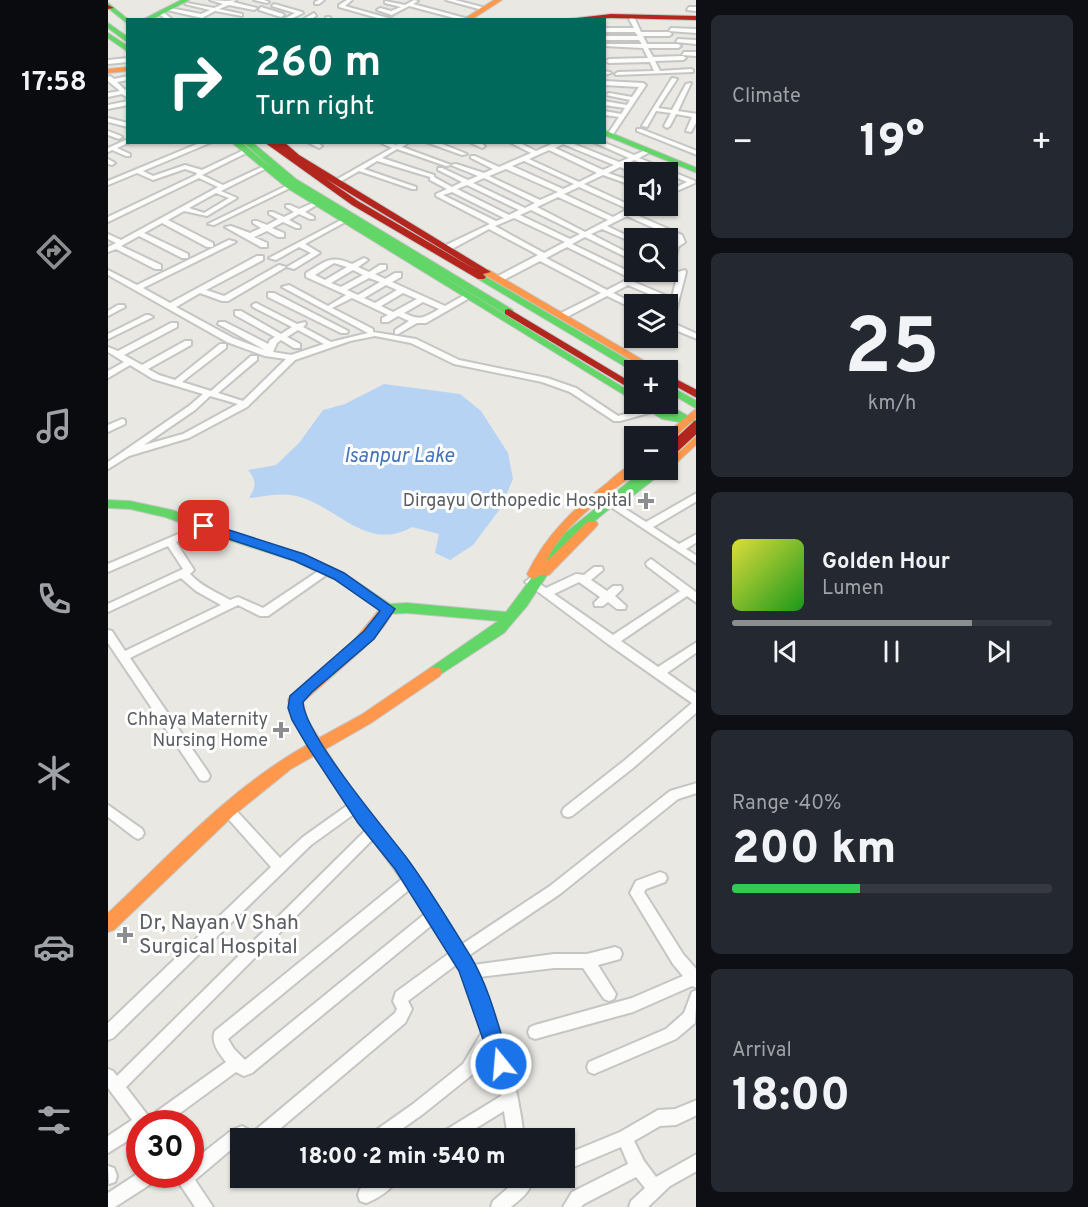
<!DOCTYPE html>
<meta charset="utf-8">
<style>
body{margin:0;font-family:Overpass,sans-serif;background:#242831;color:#f1f3f6;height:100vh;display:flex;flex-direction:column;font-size:22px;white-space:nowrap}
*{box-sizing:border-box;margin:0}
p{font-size:20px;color:#9ea1a6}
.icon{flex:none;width:33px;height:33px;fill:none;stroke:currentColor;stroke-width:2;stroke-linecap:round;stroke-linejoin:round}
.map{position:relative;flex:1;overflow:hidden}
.drawer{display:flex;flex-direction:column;gap:15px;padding:15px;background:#0d0f14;width:392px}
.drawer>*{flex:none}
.hud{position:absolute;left:18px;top:18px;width:480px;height:126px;border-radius:0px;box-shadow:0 2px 4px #0004;background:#00695c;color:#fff;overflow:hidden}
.buttons{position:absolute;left:516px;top:162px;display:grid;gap:12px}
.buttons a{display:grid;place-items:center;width:54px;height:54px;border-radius:0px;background:#171b24;box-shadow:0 2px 4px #0004;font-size:30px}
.speed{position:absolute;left:18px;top:1110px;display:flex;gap:12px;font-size:30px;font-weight:700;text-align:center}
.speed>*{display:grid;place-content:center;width:78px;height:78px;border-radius:50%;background:#171b24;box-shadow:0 2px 4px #0004;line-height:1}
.speed .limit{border:9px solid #d22;background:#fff;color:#111}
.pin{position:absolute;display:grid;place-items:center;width:51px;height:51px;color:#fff;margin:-26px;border-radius:12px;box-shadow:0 3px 9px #0006}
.me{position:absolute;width:66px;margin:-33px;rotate:343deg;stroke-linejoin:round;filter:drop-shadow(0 0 4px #0008)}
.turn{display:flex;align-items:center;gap:21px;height:126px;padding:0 30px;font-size:27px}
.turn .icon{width:78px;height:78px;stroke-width:2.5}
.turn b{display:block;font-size:42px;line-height:51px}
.big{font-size:45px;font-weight:800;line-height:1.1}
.drawer .widget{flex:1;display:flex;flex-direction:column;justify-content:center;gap:9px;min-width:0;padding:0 21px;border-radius:9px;background:#242831}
.drawer .dial{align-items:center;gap:0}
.dial b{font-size:78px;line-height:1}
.song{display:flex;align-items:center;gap:18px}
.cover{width:72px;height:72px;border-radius:9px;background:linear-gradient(135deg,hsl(60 70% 55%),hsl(120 70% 35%))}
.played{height:6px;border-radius:3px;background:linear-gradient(90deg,#8b8d8e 75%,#363941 75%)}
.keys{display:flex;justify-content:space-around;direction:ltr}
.heat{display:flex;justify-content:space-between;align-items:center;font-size:33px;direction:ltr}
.charge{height:9px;border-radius:4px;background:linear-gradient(90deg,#34c759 40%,#363941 0)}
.trip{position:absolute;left:122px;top:1128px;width:345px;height:60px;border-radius:0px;background:#171b24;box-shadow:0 2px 4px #0004;font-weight:800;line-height:60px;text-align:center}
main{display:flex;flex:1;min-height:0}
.tabs{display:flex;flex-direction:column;width:108px;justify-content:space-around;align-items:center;background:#090b0e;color:#9ea1a6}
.tabs .icon{width:42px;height:42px}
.tabs .on{color:#8b8d8e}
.tabs b{font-size:27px;color:#f1f3f6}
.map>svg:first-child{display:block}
.water{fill:#b7d3f4}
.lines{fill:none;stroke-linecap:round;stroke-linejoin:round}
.street-casing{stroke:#c5c5c4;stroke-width:4}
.fast-casing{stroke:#c6c6c5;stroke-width:2}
.slow-casing{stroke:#c6c6c5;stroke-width:2}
.jam-casing{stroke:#c6c6c5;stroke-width:2}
.street{fill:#fcfcfb;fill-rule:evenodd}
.fast{fill:#63d668;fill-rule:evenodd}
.slow{fill:#ff974d;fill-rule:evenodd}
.jam{fill:#b3261e;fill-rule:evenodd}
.jam-bridge-casing{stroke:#d0cbb2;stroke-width:14;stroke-linecap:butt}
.jam-bridge{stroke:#b3261e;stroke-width:11}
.route{fill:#1a73e8;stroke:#114b97;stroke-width:1.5}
.poi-dot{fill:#8b8d8e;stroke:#fff;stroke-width:2}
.labels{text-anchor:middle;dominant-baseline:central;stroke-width:6;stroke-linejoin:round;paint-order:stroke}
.poi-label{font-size:18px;fill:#595c61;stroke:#fff;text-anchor:end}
.water-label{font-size:20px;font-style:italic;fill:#4573bc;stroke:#fff}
.near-poi-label{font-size:21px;fill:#595c61;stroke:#fff;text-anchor:start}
</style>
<main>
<nav class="tabs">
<b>17:58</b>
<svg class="icon on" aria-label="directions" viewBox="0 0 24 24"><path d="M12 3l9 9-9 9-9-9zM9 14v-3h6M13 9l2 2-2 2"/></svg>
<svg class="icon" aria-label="music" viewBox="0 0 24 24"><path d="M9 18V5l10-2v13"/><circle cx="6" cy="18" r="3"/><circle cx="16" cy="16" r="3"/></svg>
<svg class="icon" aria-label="phone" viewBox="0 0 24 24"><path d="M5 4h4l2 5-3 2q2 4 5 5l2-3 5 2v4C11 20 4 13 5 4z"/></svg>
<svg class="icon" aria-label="climate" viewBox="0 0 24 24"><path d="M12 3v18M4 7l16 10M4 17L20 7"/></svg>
<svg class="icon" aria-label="car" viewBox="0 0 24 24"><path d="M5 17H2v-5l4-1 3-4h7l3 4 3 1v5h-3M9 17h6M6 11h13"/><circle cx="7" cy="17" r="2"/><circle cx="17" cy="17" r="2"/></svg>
<svg class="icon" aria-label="filters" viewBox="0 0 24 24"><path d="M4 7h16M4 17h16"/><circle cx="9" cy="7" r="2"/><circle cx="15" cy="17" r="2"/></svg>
</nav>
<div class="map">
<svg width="589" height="1207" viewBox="0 0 589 1207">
<rect width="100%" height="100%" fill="#e9e8e3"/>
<path class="water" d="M276,384L352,394L373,411L400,453L405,479L392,509L365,545L342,560L327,553L331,534L304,527C256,554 226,501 183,495C170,493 154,497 141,498C148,487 149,481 140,470L168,465L191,443L215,410L237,404Z"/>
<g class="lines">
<defs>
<path id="street" d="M102,0L119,1L128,0L125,2L149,8L146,10L121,5L111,9L134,14V16L107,11L94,18L59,10L62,8L93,14L102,10L77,4L79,3L106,8L115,4Z
M146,0H156L161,2L159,3Z
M211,0H216L211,4H207V2Z
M239,0H244L237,6L287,20H277L231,7V5Z
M306,0L310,1L305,4L357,18L354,20L301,6L284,15L269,10L272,8L283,11L293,7L277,3V1L297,5Z
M338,0H347L374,7L371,9Z
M166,4L194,12L195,13L181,20H174L187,13L164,6Z
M153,7L175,14L176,15L173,17L151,10Z
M581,7H589V11L579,10Z
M53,11L55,12L65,20H59L51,14Z
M206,13L208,16L201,20H194Z
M218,17H222L224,20H219Z
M524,17L527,19L533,32H561L564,34L561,36H535L539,44H570L573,46L570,48H540L545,57L575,56L578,58L575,60L547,61L552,71L583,69L585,70V72L508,75L507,74L510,72L546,71L542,62L501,63L498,61L501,59L540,58L535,48L496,46L499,44H534L531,40H496V36H530L527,32H496V28H526L521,19Z
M563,28L589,29V33L561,31Z
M570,39L589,40V44L568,42Z
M576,52H589V56L574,55Z
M20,58V62L0,64V60Z
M496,71L502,72L503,73L496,75Z
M2,76L6,79L20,76V80L9,82L17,90L20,89V98L14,94L0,97V93L12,91L0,81V77Z
M564,78L569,79L550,108L564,110L578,84L583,83L570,111L589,114V121L583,132L578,131L584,117L568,114L562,126L559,128L556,126L563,113L548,111L539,127L534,126Z
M496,81L535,83L538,85L504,136L502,137L499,135L511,117L496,115V111L513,114L517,108L496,105V101L519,105L522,100L498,95L501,93L524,97L531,87L496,85Z
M20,101V105L0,109V105Z
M0,118L20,123V127L0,122Z
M529,129H533L589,151V155L529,131Z
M0,131L13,136L14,137L11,139L0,135Z
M20,139V142H22L9,148L22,154V156H18L4,150L0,152V148Z
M94,142H104L35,171L45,176L77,165L94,170L138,149L140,150V152L94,175L115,185L156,166L161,167L113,191L129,198L99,216L76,211L60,220L105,243V247H99L54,223L36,233L80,254V258H74L31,236L13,246L53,265V269H47L8,249L0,252V247L8,243L0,239V234L13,240L110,187L91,178L0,222V217L88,175L89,173L77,169L45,180L29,173L0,185V181ZM108,193L121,198L96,213L81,208Z
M199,142H208L214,146L211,148Z
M271,142H281L288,145L293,142H301L294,147L343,165L348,164L376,173L385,169L363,158V156H367L391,167L423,153L401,142H410L428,151L448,142H461L511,162L521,158L485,142H495L526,155L538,150H542V152L531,158L587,181V183L560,195V191L579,182L560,174V172H556L526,160L517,165L532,171L533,172L526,173L512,167L500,173L526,182V186L495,175L476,184L526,207L535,206L524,213L574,235L577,242L570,247L567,260L560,258L563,246L569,241L568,238L519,216L499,226L526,239V243L494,229L483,234L526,256V261L477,237L464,244L528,275L534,272H542V274L526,282L564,298L570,272L577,270L578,272L565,323L589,334V339L560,327V315L562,303L520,285L505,293L527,304L526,309L499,296L457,318H451V314L493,293L432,261L394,281H388V277L430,255L381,229L342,250H336V246L382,224L328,196V194L339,189L322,180V177L269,161L256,169L308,187V189H304L251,171L230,183H226V181L284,148ZM455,144L506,165L495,170L447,148ZM289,149L338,166L343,165L370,176L360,180L334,168H330V170L354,182L344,187L326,177V175L274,158ZM441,150L489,173L471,182L421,159ZM416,161L466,184L455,189L404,166ZM398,169L450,192L432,200L381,176ZM376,178L427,203L417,208L365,183ZM359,185L411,210L401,215L349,189ZM471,187L520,209L505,217L456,194ZM344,192L396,218L388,221L335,195ZM450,197L500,220L477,232L429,207ZM423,210L472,234L462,239L412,215ZM406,218L457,242L436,253L387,226ZM459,247L522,278L499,290L438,258Z
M318,142H329L359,154L354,155Z
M361,142H371L377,146L374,148Z
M0,159L7,163L4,165L0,164Z
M182,184L184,185V187L106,225L100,224Z
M207,202L212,203L197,212L206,217V219H202L191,214L181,220L192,226V228H188L175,222L164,228L176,233V237H170L159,231L146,237L159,243V247H153L117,227L123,226L142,233L153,228L145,223V221H149L159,225L170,219L161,214V212H165L176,217L186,212L178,207V205H182L191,209Z
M237,218L239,219V221L197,244L212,253L186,269L179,267L203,253L191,247L168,260L161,258Z
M121,240L128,242L35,288L62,303L149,256H155V260L98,290L116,296L171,265L178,267L120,301H114L92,293L68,307L125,338L157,350L110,324L111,322H117L160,344L162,340L167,337L127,315V311H133L173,334L184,327L145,307L144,305L148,303L189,324L197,322L198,324L195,327L223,342L260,333L174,287L181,285L220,306L238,295L198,277V273C217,262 222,254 244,264L256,258L260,260L250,267L261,272L272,265H278V269L267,274L277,279L287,273H293V277L284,282L337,306L358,294L365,296L318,323H309L290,334H287V330L301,321L290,316L280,322H274V318L280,315L244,298L224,308L265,329V332L308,339L351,360L439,378L468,388L510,416L545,406L549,409L548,411L512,421H506L462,392L434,382L346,364L303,343L267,336L242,341L187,360L139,407L81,438L21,456L0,469V462L81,406L95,394L45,379L22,365L0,378V371L16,362L0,352V347L10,351L63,323H69V327L16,355L34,365L77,341H83V345L40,369L51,375L67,380L112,344H118V348L74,382L103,391L143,356H149V360L110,393L135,401L178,359L157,356L119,342L0,275V270L29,285ZM226,263L239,267L217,280L207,275ZM245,270L255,275L233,287L223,283ZM261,278L272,282L250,295L239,290ZM278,285L289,290L267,303L256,298ZM295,293L309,299L285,312L273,306ZM315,302L331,309C315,318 313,321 296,313ZM190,330L216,344L183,355L165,352L169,343L173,340L186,348H192V344L179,337ZM102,396L130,404L75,434L36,445L87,410Z
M160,293H166L240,331L239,333H233L160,297Z
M10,305H16L17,307L0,316V311Z
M38,315H41L45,317L0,339V334Z
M14,419L17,420V424L0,432V425Z
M589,493V501L545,527L571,544L589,534V542L578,549L589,556V564L500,505L502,503H508L538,522Z
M96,523L101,526L99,528L68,542L86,570L82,574C93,586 108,592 122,600L130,597L155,608L215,568L219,567L224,571L160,616H152L130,605L22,658L100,772L102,776L100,780L96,781L92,780L0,643V630L4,631L17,651L113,605L88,591L73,578L0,612V604L75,569L60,546L0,572V564Z
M543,559L589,593V603L579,596L513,641L550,667L589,642V652L559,673L589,694V712L525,768L464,816L460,817L456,816L454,812L456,808L517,760L584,703L500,644L417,582L422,578L438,588L468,574L476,575L486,567H494L495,570L483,580L499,591L505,586H513L514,589L507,596L518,606L517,609H509L500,602L495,606H487L486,603L492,597L471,582L446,594L505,635L572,591L539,566L538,563Z
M208,741L212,743L254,806L327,903L353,945L442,886L562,791L589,783V793L570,799L452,894L360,956L365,965L446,954H479L507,947L512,949L514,954L512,959L490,965L508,994L506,999L501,1001L496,999L475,968H446L371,977C393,1028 410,1084 416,1138H400L396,1111L352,1138H330L333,1133L393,1096L382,1047L365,1074L315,1114L281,1138H261L264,1133L305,1104L355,1064L376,1029L361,987L349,964L300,1001L304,1009L297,1023L161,1138H132V1142L87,1180L105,1207H87L65,1174H82V1163L124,1130L134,1126L145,1132L287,1013L289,1009L285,1001L288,992L343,952L325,924L144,1073L136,1076L128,1072L57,1124H32V1133L0,1153V1136L24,1120L0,1088V1069L5,1071L9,1076L258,830L246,814L203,845L5,1038L0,1040V1023L163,867L116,814L114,810L116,806L120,805L124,806L172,858L195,837L240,805L202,746L204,743ZM265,839L294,879L107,1031C102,1042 111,1053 118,1062L41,1117L18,1087ZM302,889L318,913L137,1060L126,1049L120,1039Z
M0,805L34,829L36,833L34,837L30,839L26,837L0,817Z
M552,872L557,874L559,878L557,882L538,889L536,892L575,954L589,970V988L584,986L525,1012L427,1039L422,1037L420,1032L422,1027L427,1025L524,998L575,976L565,964L522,893L528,881Z
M589,990L587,1023L568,1039L486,1074L481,1072L479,1067L481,1062L558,1029L576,1013L584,992Z
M589,1100V1115L568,1125L552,1126L526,1141L536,1161L548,1177L589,1154V1171L562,1186L540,1207H521L523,1201L537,1188L528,1177L476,1204L473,1207H455L464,1192L520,1164L513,1147L456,1171V1155L512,1132L545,1113L550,1110L567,1109Z
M0,1166L6,1168L9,1176L7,1182L1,1184Z
M32,1172V1174H51L49,1180L7,1207H0V1193Z
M269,1178H290C285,1189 269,1199 258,1203L252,1201L250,1195L252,1189Z
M407,1178H423C425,1191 412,1199 403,1207H383L385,1201L408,1181Z"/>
<path id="fast" d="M73,0H81L43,20H34Z
M0,3L21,20L20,24L0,8Z
M0,23L20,37V43L0,28Z
M0,33L20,46V52L0,38Z
M496,130L589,168V173L496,135Z
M123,142H133L164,168L135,142H144L188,179L405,310V314H397L313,263L526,394V401L179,188Z
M373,274L534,368L535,370L526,372L370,279L368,277Z
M560,385L589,401V409L560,392Z
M530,404H543L549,407L547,404H559L589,421V429L576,423L554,419Z
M535,470H558L513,505H506L465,539L453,554L419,606L396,633L327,678L322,676L320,672L322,668L390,621L299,613L280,614L226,579L186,561L114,538L57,517L22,509L0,508V500L22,501L64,510L122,532L196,555L236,573L282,604L299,603L398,612L457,533Z"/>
<path id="slow" d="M386,0H394L363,20H354Z
M20,67V71L0,73V69Z
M375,270H381L552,370H540L375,274Z
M589,408V417L564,440H560V436H555Z
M585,434H589V444L564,467L560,468V458Z
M526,464V470L530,471C497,497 456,523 438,562L480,521H488L490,524L488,527L441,575H432L426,579L421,577L419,574C438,535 465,509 499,483C507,476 516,467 526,464Z
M280,604L287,609L276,626L254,650L195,702L199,719L211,738L253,715L322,668H332L334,672L332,676L263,723L183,769L126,815L6,930L0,932V913C63,854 123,787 199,745L185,720L180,700L182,696L244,643L275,605Z"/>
<path id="jam" d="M0,5L6,8L0,9Z
M503,14L589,16V20L503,18L451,20Z
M156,142H166L170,145L167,142H176L191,155L383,272L375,274L378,277L376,279H370L244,205ZM218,179L370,271L250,201Z
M401,309L526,384V391L397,314V310Z
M560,375L589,390V398L560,382Z"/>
</defs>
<use href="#street" class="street-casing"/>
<use href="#fast" class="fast-casing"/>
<use href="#slow" class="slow-casing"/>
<use href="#jam" class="jam-casing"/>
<use href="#street" class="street"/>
<use href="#fast" class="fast"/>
<use href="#slow" class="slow"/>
<use href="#jam" class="jam"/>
<defs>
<path id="jam-bridge" d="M560,453L589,426"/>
</defs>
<use href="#jam-bridge" class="jam-bridge-casing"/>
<use href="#jam-bridge" class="jam-bridge"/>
</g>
<path class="route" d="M96,522L196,554L236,573L287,609L266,639L204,692L195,702C196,734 276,828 298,857C321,888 342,923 363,957C382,989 391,1029 402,1064L399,1071L393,1074L386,1071L351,971L287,869L250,823L200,747L184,720L180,708L182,696L256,631L272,611L226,579L187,561L91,529L89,526Z"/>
<g class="poi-dot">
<path d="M535 492h6v6h6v6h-6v6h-6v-6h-6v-6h6z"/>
<path d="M170 721h6v6h6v6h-6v6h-6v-6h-6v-6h6z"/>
<path d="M14 926h6v6h6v6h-6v6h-6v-6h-6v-6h6z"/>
</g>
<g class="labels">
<g class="poi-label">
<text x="524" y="501">Dirgayu Orthopedic Hospital</text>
<text x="160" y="720">Chhaya Maternity<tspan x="160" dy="21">Nursing Home</tspan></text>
</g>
<g class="water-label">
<text x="291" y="457">Isanpur Lake</text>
</g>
<g class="near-poi-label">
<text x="31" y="923">Dr, Nayan V Shah<tspan x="31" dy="24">Surgical Hospital</tspan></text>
</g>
</g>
</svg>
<div class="buttons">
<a><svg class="icon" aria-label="sound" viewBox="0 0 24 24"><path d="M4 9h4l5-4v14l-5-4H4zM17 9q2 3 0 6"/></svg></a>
<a><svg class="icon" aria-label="search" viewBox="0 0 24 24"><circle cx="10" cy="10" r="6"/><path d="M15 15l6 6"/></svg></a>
<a><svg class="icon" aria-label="layers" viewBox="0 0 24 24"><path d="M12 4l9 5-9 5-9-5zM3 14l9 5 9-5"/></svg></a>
<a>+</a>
<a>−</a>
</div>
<div class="speed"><div class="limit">30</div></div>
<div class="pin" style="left:96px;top:526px;background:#d93025"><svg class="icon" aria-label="arrive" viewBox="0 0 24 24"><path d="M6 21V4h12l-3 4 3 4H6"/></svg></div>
<svg class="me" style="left:393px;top:1064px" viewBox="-20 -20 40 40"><circle r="17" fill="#1a73e8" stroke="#fff" stroke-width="3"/><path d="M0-11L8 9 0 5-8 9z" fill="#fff"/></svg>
<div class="trip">18:00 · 2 min · 540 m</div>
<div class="hud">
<div class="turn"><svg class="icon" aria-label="right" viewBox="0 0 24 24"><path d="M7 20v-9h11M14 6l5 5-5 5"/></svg><div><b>260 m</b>Turn right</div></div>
</div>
</div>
<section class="drawer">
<div class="widget"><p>Climate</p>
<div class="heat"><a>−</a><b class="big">19°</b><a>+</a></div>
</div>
<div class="widget dial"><b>25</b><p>km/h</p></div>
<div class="widget">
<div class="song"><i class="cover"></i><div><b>Golden Hour</b><p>Lumen</p></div></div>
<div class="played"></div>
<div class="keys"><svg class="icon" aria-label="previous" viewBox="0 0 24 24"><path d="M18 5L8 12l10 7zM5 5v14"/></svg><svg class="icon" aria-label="pause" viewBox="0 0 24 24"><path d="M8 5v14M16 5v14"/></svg><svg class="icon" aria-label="next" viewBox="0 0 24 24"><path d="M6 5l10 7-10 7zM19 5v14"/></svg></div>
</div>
<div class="widget"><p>Range · 40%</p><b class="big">200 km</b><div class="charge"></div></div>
<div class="widget"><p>Arrival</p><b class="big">18:00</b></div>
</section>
</main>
